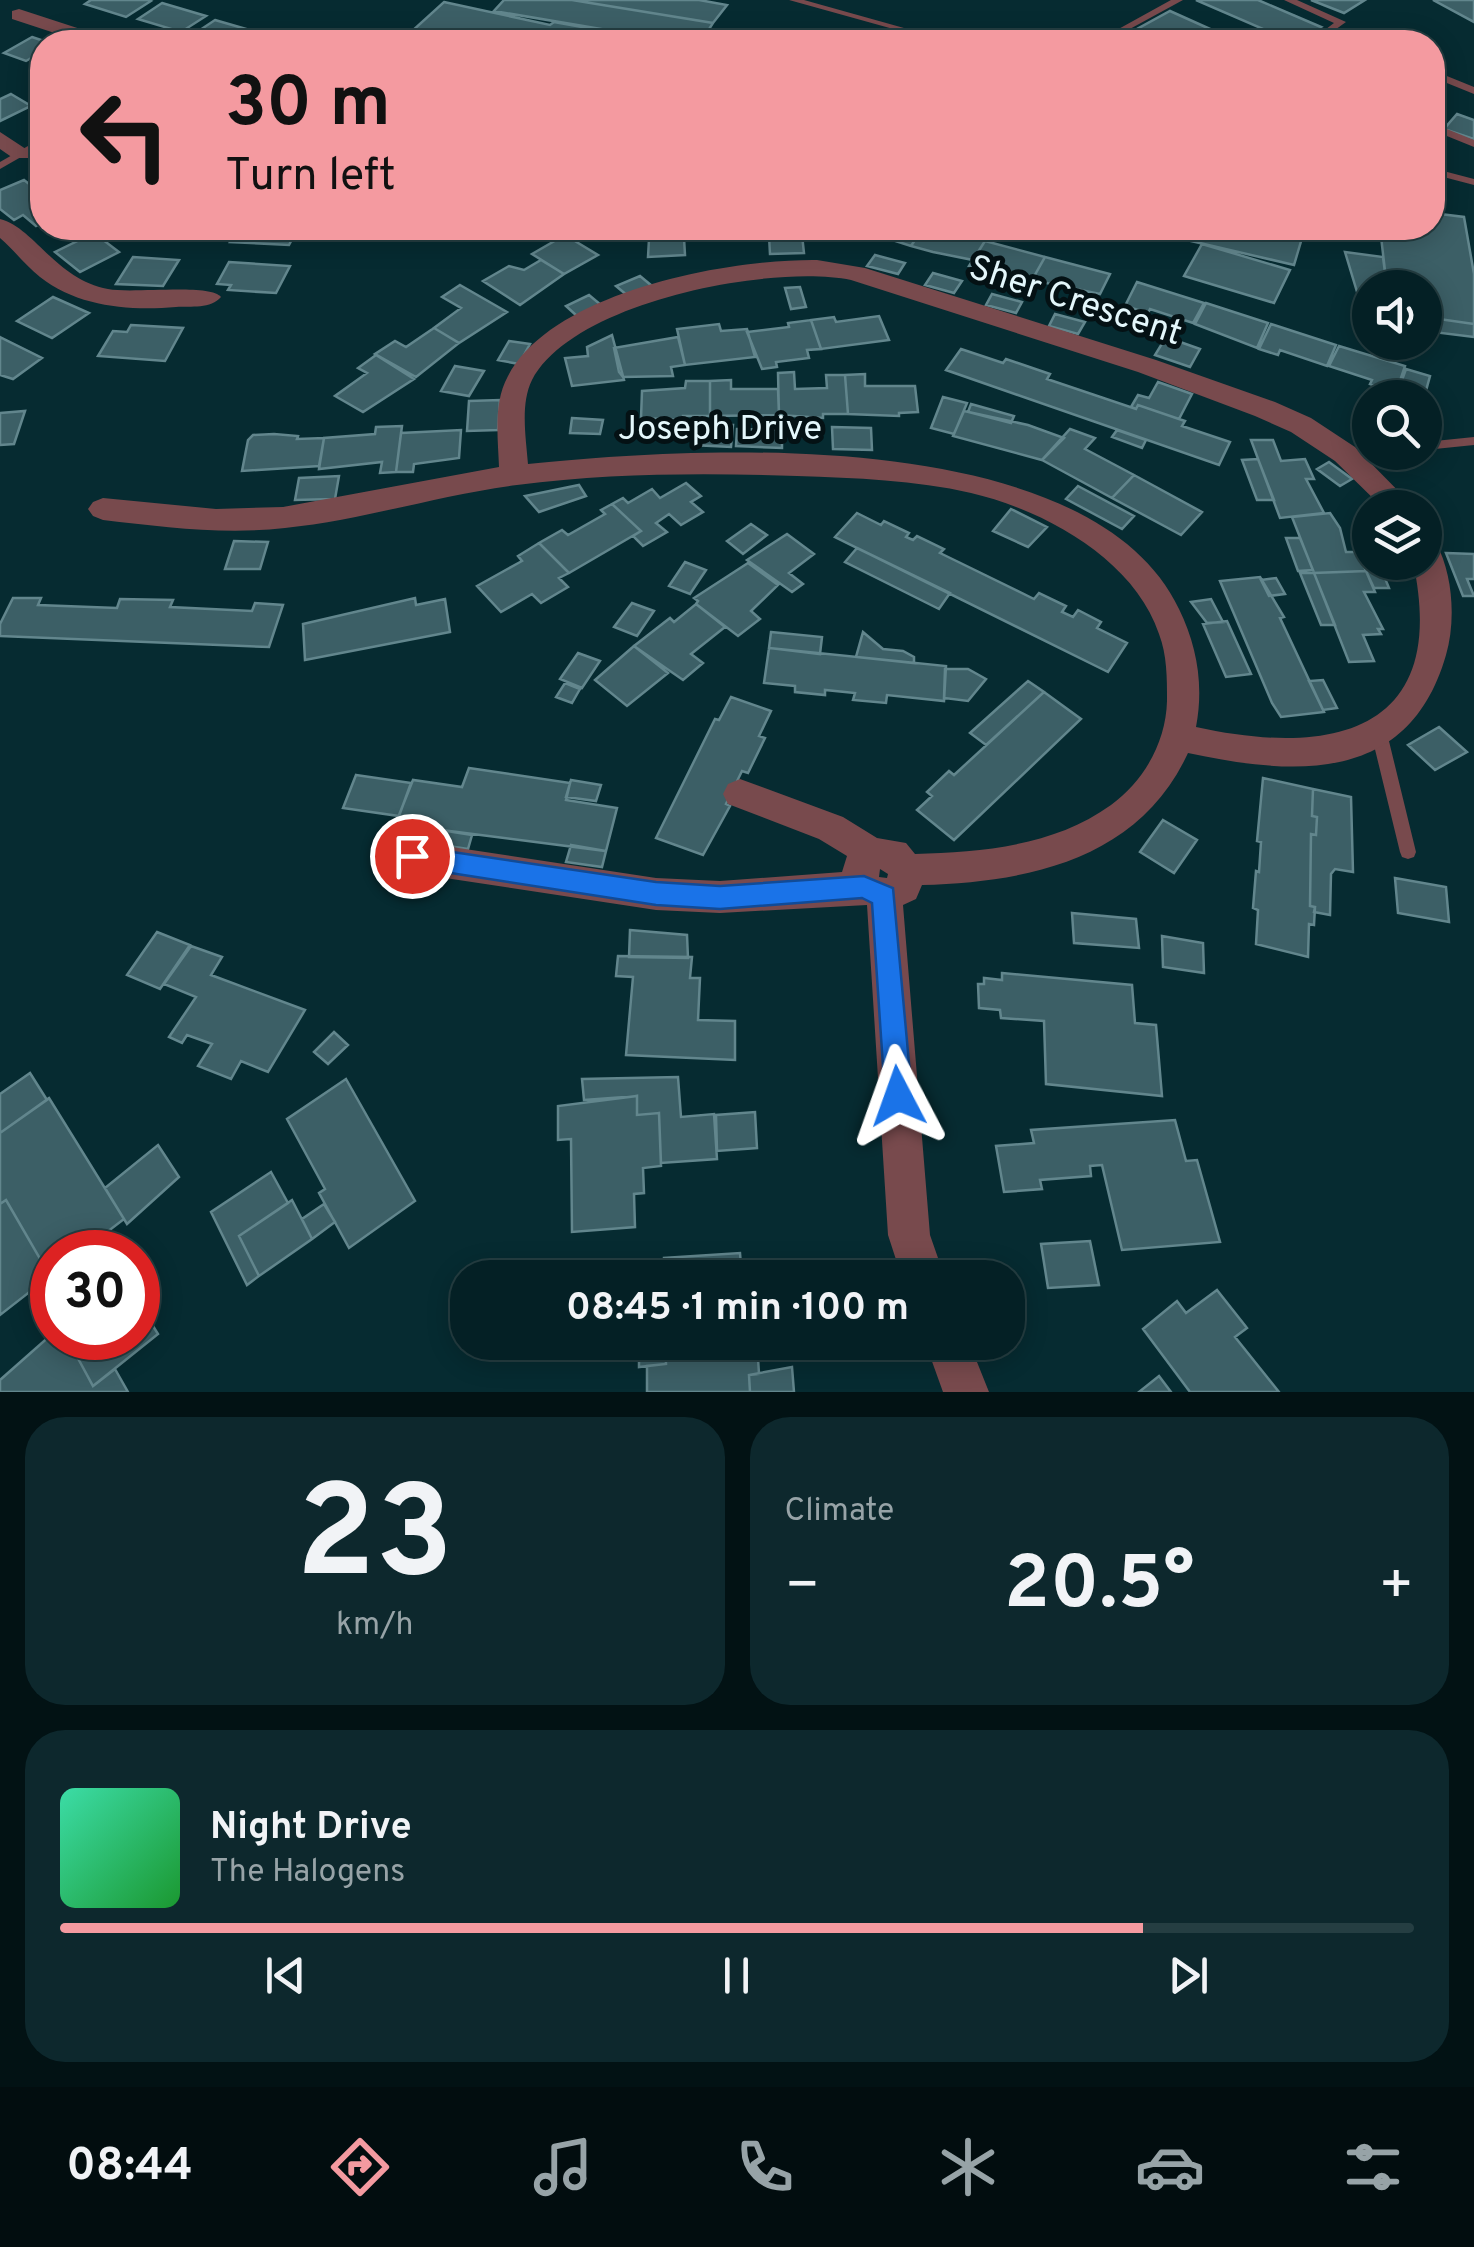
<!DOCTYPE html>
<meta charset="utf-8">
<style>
body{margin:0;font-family:Overpass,sans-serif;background:#0d282d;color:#f1f3f6;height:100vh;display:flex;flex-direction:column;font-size:38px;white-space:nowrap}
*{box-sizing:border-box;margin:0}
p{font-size:32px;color:#97a3a7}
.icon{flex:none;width:55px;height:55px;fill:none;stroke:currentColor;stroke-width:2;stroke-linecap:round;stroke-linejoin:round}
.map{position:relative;height:1392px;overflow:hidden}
.details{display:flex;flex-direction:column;gap:25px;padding:25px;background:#021214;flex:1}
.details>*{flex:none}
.top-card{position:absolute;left:30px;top:30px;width:1415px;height:210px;border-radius:40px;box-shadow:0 5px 25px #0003,0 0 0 2px #253e42;background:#f49aa0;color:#111;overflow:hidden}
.fabs{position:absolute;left:1352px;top:270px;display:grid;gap:20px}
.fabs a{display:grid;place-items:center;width:90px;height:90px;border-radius:50%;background:#042025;box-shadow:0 5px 25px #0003,0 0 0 2px #253e42;font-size:50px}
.speed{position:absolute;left:30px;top:1230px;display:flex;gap:20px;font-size:50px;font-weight:700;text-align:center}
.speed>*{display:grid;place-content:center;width:130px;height:130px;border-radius:50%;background:#042025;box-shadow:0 5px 25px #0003,0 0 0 2px #253e42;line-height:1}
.speed .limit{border:15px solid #d22;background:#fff;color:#111}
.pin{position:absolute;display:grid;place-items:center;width:85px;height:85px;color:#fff;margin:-42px;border:5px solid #fff;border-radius:50%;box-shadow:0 2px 10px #0007}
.me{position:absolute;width:110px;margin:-55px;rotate:356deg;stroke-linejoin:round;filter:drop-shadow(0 0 8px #0008)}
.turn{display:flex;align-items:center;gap:35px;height:210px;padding:0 30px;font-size:45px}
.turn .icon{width:130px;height:130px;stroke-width:2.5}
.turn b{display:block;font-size:70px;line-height:85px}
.big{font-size:75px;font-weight:700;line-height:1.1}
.details .widget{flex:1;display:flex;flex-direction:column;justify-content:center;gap:15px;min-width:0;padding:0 35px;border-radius:40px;background:#0d282d}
.details .dial{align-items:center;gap:0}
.dial b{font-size:130px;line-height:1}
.song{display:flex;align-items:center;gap:30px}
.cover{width:120px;height:120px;border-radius:15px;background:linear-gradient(135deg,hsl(160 70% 55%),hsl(130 70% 35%))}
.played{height:10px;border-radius:5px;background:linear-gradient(90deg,#f49aa0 80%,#253e42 80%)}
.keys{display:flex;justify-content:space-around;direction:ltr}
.heat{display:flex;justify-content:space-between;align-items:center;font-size:55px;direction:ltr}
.details .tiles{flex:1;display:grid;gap:25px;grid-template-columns:1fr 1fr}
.widget:last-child{grid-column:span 2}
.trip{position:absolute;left:450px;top:1260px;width:575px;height:100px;border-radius:40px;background:#042025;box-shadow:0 5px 25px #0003,0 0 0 2px #253e42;font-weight:700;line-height:100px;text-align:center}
.menu{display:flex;height:160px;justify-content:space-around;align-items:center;background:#020d0f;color:#97a3a7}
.menu .icon{width:70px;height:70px}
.menu .selected{color:#f49aa0}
.menu b{font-size:45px;color:#f1f3f6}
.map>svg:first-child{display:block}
.building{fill:#3c5f66;stroke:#62868d;stroke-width:2.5}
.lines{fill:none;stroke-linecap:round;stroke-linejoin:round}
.service{fill:#784a4d;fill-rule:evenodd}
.minor{fill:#784a4d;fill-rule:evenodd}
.route{fill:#1a73e8;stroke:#114b97;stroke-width:2.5}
.labels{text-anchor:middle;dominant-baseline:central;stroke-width:10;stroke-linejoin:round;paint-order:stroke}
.street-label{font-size:35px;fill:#e4f7fb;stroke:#041114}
</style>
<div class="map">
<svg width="1474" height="1392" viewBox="0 0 1474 1392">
<rect width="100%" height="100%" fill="#062b31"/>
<path class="building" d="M91,0H149L151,1L126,17L85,4Z
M504,0H572L713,23L701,42H678L494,11Z
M572,0H699L727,5L713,23Z
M1196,0H1258L1321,27L1293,42Z
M1311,0H1365L1344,13Z
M1433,0H1474V22Z
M444,2L550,25L554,22L610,32L601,42H400Z
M162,3L206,16L181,32L138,19Z
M1170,11L1239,42H1146L1128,34Z
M215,20L260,33L246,42H214L191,36Z
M32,37L47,42H42V52L26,61L4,53Z
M11,94L31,106L0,121V99Z
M1457,114L1474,120V139L1444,129Z
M24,180L42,194V223L36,226L23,215L14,220L0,209V190Z
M1432,213L1464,217L1474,274V324L1425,317V288H1387L1380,228H1432Z
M148,228H194L187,240L142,237Z
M237,228H298L289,245L230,242Z
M855,228H923L911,246Z
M923,228H935L985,241L973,260L933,252L911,246Z
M1191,228H1305L1294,265L1187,240Z
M94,233L119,252L80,272L55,252Z
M565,235L598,255L564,274L532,254Z
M802,235L804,253L770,254L769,236Z
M684,238L685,255L648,257L649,239Z
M985,241L1045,257L1032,280L998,268L995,273L969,266Z
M1202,244L1290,270L1274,303L1184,276Z
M1345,252L1383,257L1387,288H1370V310L1361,305Z
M875,255L905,263L898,274L867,266Z
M133,257L179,260L163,286L116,284Z
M1045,257L1110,274L1100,294L1032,280Z
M541,260L564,274L520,305L483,281L509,266L524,270Z
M229,262L290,266L276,293L228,290L231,285L217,284Z
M933,273L962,281L954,293L925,285Z
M640,276L652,286L628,296L616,286Z
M1137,282L1204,303L1193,323L1150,309L1148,313L1125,306Z
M460,285L507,312L459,343L434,328L461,308L442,297Z
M800,287L806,307L791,309L785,288Z
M992,294L1022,302L1016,313L986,305Z
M589,295L601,305L578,317L566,306Z
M53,297L89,313L52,338L17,321Z
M1206,303L1268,323L1257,348L1195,324Z
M1055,314L1085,322L1078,334L1049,326Z
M879,316L889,340L821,349L811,320L834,317L836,322Z
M1425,317L1474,324V337L1425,331Z
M811,320L821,349L807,350L809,358L776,362L777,367L762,369L747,332L789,327L788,323Z
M719,324L721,331L747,329L755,357L685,365L677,329Z
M1271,324L1336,345L1327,366L1280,350L1278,355L1259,349Z
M131,325L183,328L165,361L98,356L113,331L127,332Z
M434,328L459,343L416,377L375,354L395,341L406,347Z
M612,335L624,380L572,386L565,358L588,356L587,347Z
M0,337L42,358L13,379L0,375Z
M678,337L685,365L671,367L673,376L623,377L619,372L614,348Z
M1166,337L1200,349L1190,367L1155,355Z
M509,341L530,344L519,364L498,360Z
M1339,346L1405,366L1396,393L1370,384L1372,380L1329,366Z
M961,349L1003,363L1006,359L1050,374L1047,379L1136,409L1138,405L1179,419L1185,421L1182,426L1230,442L1219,465L946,370Z
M376,355L414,379L363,412L335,396L367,373L358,368Z
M455,366L484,371L469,396L441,391Z
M1406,369L1430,376L1424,398L1398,391Z
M794,372L795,389L827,388L826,375H845L848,414H823V418L779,415L778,373Z
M865,374V386H915L918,412L899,413V416L848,414L845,375Z
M731,380V389H778L779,415L710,416V381Z
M686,381H710V416H683V420L641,418L642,391L685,388Z
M1158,382L1192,394L1179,419L1138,405L1136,409L1131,407L1138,395L1149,398Z
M943,397L967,403L954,434L931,428Z
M500,400L498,430L467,431L469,401Z
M971,404L1014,416L1011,423L968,412Z
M25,411L14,444L0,445V413Z
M964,411L1028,425L1064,438L1042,460L953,436Z
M572,418L603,420L600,434L570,433Z
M694,423L733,425L731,447L692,445Z
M402,426L396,472L380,473L382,462L319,469L324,438L375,434L376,427Z
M832,427L871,428L872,450L833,449Z
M737,429L782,430V448L736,446Z
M1070,429L1095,438L1085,449L1134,475L1112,498L1042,460Z
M461,430L459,458L414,464L413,472H396L401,433Z
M1117,430L1146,440L1142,448L1112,437Z
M274,434L298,436L297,439L324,438L319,466L242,471L248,440L253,435Z
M1251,440H1273L1281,461L1305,459L1314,479H1306L1324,513L1280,518Z
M1258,459L1274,500H1257L1242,460Z
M1329,462L1352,479L1340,486L1317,469Z
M1134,475L1202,512L1181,535L1112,498Z
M339,476L335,499L295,500L299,478Z
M686,483L701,496L691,502L703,512L681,525L669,514L656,523L667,532L643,546L633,536L641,531L612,504L623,498L628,503L652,489L660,498Z
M579,485L586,496L539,512L525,496Z
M1078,486L1134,516L1122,529L1066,499Z
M612,504L641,531L569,573L539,543L562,530L568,535L605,514L601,510Z
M1011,509L1047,527L1028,547L993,531Z
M857,513L881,525L884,521L909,533L906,537L913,540L917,536L944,549L940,553L1034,599L1039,593L1066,606L1062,612L1073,617L1078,610L1101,622L1097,628L1127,643L1108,672L835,537Z
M1330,513L1340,528L1346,552H1358L1366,571L1314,573L1292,517Z
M751,524L767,535L743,554L727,541Z
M787,534L814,554L789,573L803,584L792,592L747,560Z
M1286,538H1300L1313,570L1298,571Z
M234,541L268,542L260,569H225Z
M539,543L569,573L559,578L568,587L541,603L532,594L501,612L477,586L522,561L518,556Z
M857,548L950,593L939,609L845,562Z
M1446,553L1474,554V579H1467L1474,596H1463Z
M685,562L706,570L690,594L669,586Z
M748,563L778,585L751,611L760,619L738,636L696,604L698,601L694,598Z
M1366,571H1382L1389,588H1374Z
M1366,571L1375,592H1364L1383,629H1378L1381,634L1363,635L1374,661L1349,662L1314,573Z
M1300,573H1314L1335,625H1321Z
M1260,577L1284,617L1280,618L1324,712L1281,717L1272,703L1220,581Z
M1276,578L1285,594L1269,596L1261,580Z
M13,598H41L38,605L117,608L120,599L173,600L170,607L252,611L255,603L283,605L269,647L0,636V624Z
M415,598L416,605L445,599L450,632L305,660L303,624Z
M1211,599L1223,622L1207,623L1191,602Z
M632,603L654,611L637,636L614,627Z
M696,604L725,627L691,654L703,663L683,680L634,646L670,618L674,622Z
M1227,621L1251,674L1226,677L1203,624Z
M771,632L822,637L820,654L769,648Z
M863,632L883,649L903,651L914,657V663L856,657Z
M634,646L668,673L627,706L595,680Z
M769,648L946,666L944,701L887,695L886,703L853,700L855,693L825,690V695L795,692V686L764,683Z
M578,653L600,661L582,688L560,679Z
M945,669H968L986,679L968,701L944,698Z
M1323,680L1337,708L1323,710L1309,681Z
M1028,681L1044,692L986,745L970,733Z
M565,683L580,689L572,703L556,697Z
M1044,692L1081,719L954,840L917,810L932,796L927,792L949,771L954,775Z
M731,697L771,711L759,736L765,738L748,773L742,771L726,804L730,806L703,855L656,838L715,719L719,720Z
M1439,727L1467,752L1435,770L1408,745Z
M469,768L570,783L566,800L617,808L606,851L434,829L431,825L397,820L413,780L462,787Z
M356,775L411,783L399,816L343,808Z
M1263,778L1313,789L1312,816L1317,817L1316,835L1311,834L1310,906L1315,907L1314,925L1309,924L1308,957L1256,944L1258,910L1253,908L1256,871L1259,872L1261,842L1257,841Z
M571,780L601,785L596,801L566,797Z
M1313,789L1351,797L1353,872L1335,869L1331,874L1330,915L1314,912L1315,907L1310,906L1311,834L1316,835L1317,817L1312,816Z
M1163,820L1197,840L1174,873L1140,852Z
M434,829L472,835L468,849L429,843Z
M571,845L606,851L602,867L566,862Z
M1395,878L1446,887L1449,922L1398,913Z
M1072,913L1136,919L1139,948L1074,943Z
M630,930L687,935L688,958L629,957Z
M157,932L190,945L160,989L127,975Z
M1162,936L1203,943L1204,973L1163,967Z
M191,946L222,957L211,975L305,1010L268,1072L241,1061L231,1079L198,1066L212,1044L187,1035L182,1043L169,1037L196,997L164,984Z
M618,956L692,957L690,978H700L698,1020L735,1021V1060L626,1055L633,977L616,976Z
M1002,973L1132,985L1135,1023L1156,1025L1162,1096L1046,1084L1044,1021L1001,1018L1000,1010L979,1008L978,984H984V978L1002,980Z
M334,1032L348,1045L328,1064L314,1052Z
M30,1073L47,1100L0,1133V1094Z
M678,1077L681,1117L714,1114L717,1159L661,1163L659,1113L637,1115V1096L584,1100L582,1079Z
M346,1079L415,1201L349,1248L319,1193L325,1189L287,1119Z
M637,1096V1115L659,1113L661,1166L643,1168L644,1193L634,1194L635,1227L572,1232L571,1139L558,1140V1106Z
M49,1098L124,1219L81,1252H52L50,1276L6,1200L0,1204V1133Z
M755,1112L757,1148L717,1151L716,1115Z
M1175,1120L1186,1161L1197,1160L1220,1242L1122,1250L1102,1165L1090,1166L1091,1176L1040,1180L1042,1189L1004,1192L996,1146L1034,1143L1031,1130Z
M158,1145L179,1177L127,1224L105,1188Z
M271,1172L288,1203L239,1236L259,1276L247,1285L211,1212Z
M6,1200L50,1276L0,1315V1204Z
M292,1200L312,1239L259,1276L239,1236Z
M324,1204L335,1222L312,1239L302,1219Z
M1090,1241L1099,1285L1048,1288L1041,1244Z
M740,1253L742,1278H664V1258Z
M142,1270L159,1298L143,1310L158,1334L93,1386L67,1338H138V1273Z
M1217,1290L1247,1328L1235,1337L1279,1392H1190L1143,1329L1177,1301L1186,1313Z
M52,1334V1338H67L93,1386L115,1369L128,1392H0V1380Z
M639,1342H665L666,1364L639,1367Z
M665,1342H757L759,1374L749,1375L750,1392H647V1366L666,1364Z
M792,1367L794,1392H750L749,1375Z
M1159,1376L1171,1392H1139Z"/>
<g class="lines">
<path class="service" d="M789,0H804L954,42H940Z
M1171,0H1183L1106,42H1095Z
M1284,0H1297L1346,22L1318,42H1309L1334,23Z
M1432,70L1474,87V94L1432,77Z
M1432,123L1474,140V147L1432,130Z
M42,138V145L0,169V162Z
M1432,168L1474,179V185L1432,174Z
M1474,437V445L1425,450V442Z
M1379,727L1384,729L1387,733L1416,852L1414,857L1408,859L1402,857L1400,852L1371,733L1374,729Z"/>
<path class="minor" d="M19,9L108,38L111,42H82L12,19V11Z
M0,132L32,153L29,158H13L0,149Z
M0,219C35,228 55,279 108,289C132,294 210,283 221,297C211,309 191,306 176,307C130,311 78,307 40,277C25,265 14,250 0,238Z
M817,260L865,268L1156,360L1275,402L1311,418L1355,447L1415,508H1383L1335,461L1291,432L1255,416L1138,372L851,280C772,264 573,301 532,380C520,404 526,438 528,464C698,446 1091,424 1179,609C1197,646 1204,685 1196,727C1332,757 1450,733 1413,562H1425V540L1436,543C1453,574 1456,621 1446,655C1409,784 1296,776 1188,753C1139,859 1030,882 922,885L916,899L903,905L930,1235L945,1278H902L888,1235L867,905L720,913L656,910L412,873L399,868L394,857L399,846L412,841L656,878L720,881L842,872L847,856L819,839L728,804L723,794L728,784L740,779L843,817L877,838L906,843L915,854C983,852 1054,846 1111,805C1144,781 1166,742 1167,701C1167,678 1167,655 1159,634C1134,559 1044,510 971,493C915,480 856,478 797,476C704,473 610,473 517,485C439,495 363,520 285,528C224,535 163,527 103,520L93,516L88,509L93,502L103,498L216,509L283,507L499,467C498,438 493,403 508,376C553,291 729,259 817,260ZM880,869L888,874L887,878L879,877Z
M925,1342H969L989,1392H943Z"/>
</g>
<path class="route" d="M412,846L656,882L720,886L864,876L893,888L912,1096L908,1105L898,1110L889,1105L885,1096L872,903L862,898L720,909L656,905L412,867L403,864L400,856L403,849Z"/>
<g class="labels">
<g class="street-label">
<text transform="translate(1075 302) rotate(18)">Sher Crescent</text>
<text x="720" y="430">Joseph Drive</text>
</g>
</g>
</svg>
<div class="fabs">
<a><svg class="icon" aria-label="sound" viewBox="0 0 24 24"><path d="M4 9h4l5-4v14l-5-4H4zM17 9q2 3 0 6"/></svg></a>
<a><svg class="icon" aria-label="search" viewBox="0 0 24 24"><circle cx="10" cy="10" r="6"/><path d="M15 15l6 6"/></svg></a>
<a><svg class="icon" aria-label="layers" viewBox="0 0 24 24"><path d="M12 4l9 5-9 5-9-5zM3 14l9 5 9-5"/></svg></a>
</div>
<div class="speed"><div class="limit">30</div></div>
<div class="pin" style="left:412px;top:856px;background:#d93025"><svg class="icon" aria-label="arrive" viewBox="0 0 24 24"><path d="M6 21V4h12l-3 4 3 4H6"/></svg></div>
<svg class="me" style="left:898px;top:1096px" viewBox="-20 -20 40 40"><path d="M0-17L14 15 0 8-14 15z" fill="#1a73e8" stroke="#fff" stroke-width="4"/></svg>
<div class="trip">08:45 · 1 min · 100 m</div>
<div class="top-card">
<div class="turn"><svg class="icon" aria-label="left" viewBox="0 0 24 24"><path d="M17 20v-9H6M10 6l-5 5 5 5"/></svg><div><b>30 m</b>Turn left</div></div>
</div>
</div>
<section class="details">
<div class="tiles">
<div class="widget dial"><b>23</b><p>km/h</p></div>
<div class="widget"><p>Climate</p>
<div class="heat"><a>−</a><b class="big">20.5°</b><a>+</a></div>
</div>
<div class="widget">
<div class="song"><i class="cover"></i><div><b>Night Drive</b><p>The Halogens</p></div></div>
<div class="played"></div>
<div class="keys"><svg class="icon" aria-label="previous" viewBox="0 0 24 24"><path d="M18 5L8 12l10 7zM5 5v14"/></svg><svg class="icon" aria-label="pause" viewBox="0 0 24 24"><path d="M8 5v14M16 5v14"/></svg><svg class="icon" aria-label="next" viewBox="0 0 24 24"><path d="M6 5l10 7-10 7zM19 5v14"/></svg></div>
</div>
</div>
</section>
<nav class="menu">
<b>08:44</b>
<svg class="icon selected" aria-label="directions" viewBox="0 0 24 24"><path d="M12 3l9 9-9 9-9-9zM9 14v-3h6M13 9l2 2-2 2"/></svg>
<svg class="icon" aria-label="music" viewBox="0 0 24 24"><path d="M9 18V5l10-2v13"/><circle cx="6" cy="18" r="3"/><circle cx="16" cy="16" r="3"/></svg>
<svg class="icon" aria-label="phone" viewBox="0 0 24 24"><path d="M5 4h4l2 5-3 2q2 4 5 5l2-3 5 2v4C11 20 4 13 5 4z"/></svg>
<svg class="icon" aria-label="climate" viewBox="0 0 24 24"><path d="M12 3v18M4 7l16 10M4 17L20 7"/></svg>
<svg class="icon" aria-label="car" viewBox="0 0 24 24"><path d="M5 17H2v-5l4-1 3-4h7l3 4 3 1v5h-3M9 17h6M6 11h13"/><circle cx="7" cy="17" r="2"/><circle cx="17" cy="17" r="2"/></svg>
<svg class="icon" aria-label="filters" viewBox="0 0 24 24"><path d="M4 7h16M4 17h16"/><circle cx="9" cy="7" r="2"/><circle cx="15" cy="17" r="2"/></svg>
</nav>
